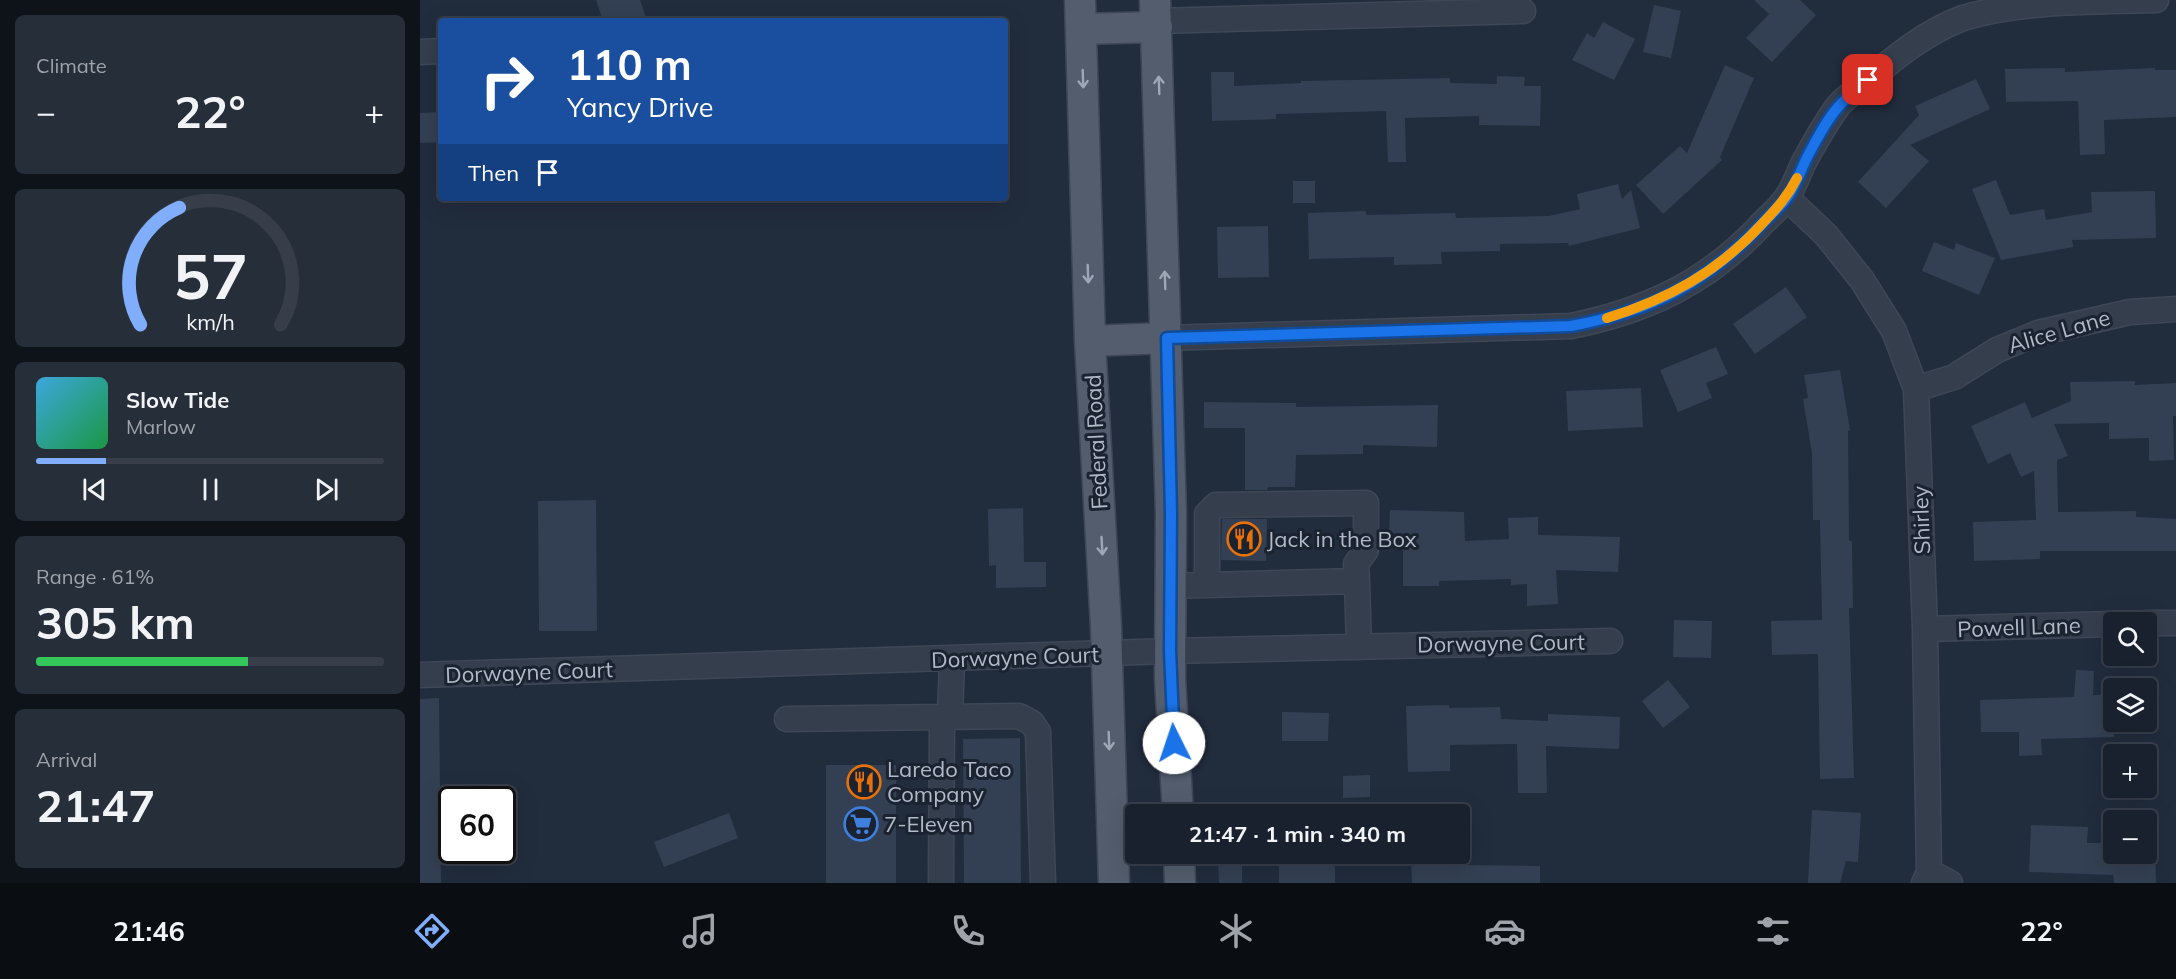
<!DOCTYPE html>
<meta charset="utf-8">
<style>
body{margin:0;font-family:Mulish,sans-serif;background:#262e3a;color:#f1f3f6;height:100vh;display:flex;flex-direction:column;font-size:22px;white-space:nowrap}
*{box-sizing:border-box;margin:0}
p{font-size:20px;color:#9fa3aa}
.icon{flex:none;width:33px;height:33px;fill:none;stroke:currentColor;stroke-width:2;stroke-linecap:round;stroke-linejoin:round}
.map{position:relative;flex:1;overflow:hidden}
.side{display:flex;flex-direction:column;gap:15px;padding:15px;background:#0e1219;width:420px}
.side>*{flex:none}
.hud{position:absolute;left:18px;top:18px;width:570px;height:183px;border-radius:6px;box-shadow:0 6px 24px #0002,0 0 0 2px #373e4a;background:#1a4fa0;color:#fff;overflow:hidden}
.controls{position:absolute;left:1683px;top:612px;display:grid;gap:12px}
.controls a{display:grid;place-items:center;width:54px;height:54px;border-radius:6px;background:#19212e;box-shadow:0 6px 24px #0002,0 0 0 2px #373e4a;font-size:30px}
.speed{position:absolute;left:18px;top:786px;display:flex;gap:12px;font-size:30px;font-weight:700;text-align:center}
.speed>*{display:grid;place-content:center;width:78px;height:78px;border-radius:50%;background:#19212e;box-shadow:0 6px 24px #0002,0 0 0 2px #373e4a;line-height:1}
.speed .limit{border:3px solid #111;border-radius:9px;background:#fff;color:#111}
.pin{position:absolute;display:grid;place-items:center;width:51px;height:51px;color:#fff;margin:-26px;border-radius:12px;box-shadow:0 3px 9px #0006}
.me{position:absolute;width:66px;margin:-33px;rotate:356deg;stroke-linejoin:round;filter:drop-shadow(0 0 4px #0008)}
.turn{display:flex;align-items:center;gap:21px;height:126px;padding:0 30px;font-size:27px}
.turn .icon{width:78px;height:78px;stroke-width:2.5}
.turn b{display:block;font-size:42px;line-height:51px}
.then{display:flex;align-items:center;height:57px;padding:0 30px;background:#0003;gap:12px;font-size:22px}
.big{font-size:45px;font-weight:700;line-height:1.1}
.side .tile{flex:1;display:flex;flex-direction:column;justify-content:center;gap:9px;min-width:0;padding:0 21px;border-radius:9px;background:#262e3a}
.side .dial{align-items:center;gap:0}
.dial svg{height:156px;overflow:visible;fill:none;stroke:#373e4a;stroke-width:7;stroke-linecap:round;text-anchor:middle}
.dial text{fill:#f1f3f6;stroke:none}
.song{display:flex;align-items:center;gap:18px}
.cover{width:72px;height:72px;border-radius:9px;background:linear-gradient(135deg,hsl(200 70% 55%),hsl(140 70% 35%))}
.played{height:6px;border-radius:3px;background:linear-gradient(90deg,#81adfd 20%,#373e4a 20%)}
.keys{display:flex;justify-content:space-around;direction:ltr}
.heat{display:flex;justify-content:space-between;align-items:center;font-size:33px;direction:ltr}
.charge{height:9px;border-radius:4px;background:linear-gradient(90deg,#34c759 61%,#373e4a 0)}
.trip{position:absolute;left:705px;top:804px;width:345px;height:60px;border-radius:6px;background:#19212e;box-shadow:0 6px 24px #0002,0 0 0 2px #373e4a;font-weight:700;line-height:60px;text-align:center}
.tab-bar{display:flex;height:96px;justify-content:space-around;align-items:center;background:#0a0d12;color:#9fa3aa}
.tab-bar .icon{width:42px;height:42px}
.tab-bar .current{color:#81adfd}
.tab-bar b{font-size:27px;color:#f1f3f6}
main{display:flex;flex:1;min-height:0}
.map>svg:first-child{display:block}
.building{fill:#334053}
.lines{fill:none;stroke-linecap:round;stroke-linejoin:round}
.minor-casing{stroke:#3e4756;stroke-width:27}
.major-casing{stroke:#3e4756;stroke-width:33}
.minor{stroke:#353e4d;stroke-width:24}
.major{stroke:#535d6d;stroke-width:30}
.oneway{stroke:#9ea7b6}
.route-casing{stroke:#114b97;stroke-width:15}
.route{stroke:#1a73e8;stroke-width:10}
.slow{stroke:#f59e0b;stroke-width:10}
.labels{text-anchor:middle;dominant-baseline:central;stroke-width:6;stroke-linejoin:round;paint-order:stroke}
.street-label{font-size:22px;fill:#b1b9c8;stroke:#1b2331}
.poi-label{font-size:22px;fill:#b1b9c8;stroke:#1b2331;text-anchor:start}
</style>
<main>
<section class="side">
<div class="tile"><p>Climate</p>
<div class="heat"><a>−</a><b class="big">22°</b><a>+</a></div>
</div>
<div class="tile dial"><svg viewBox="0 0 100 80">
<path d="M14 69A42 42 0 1 1 86 69"/>
<path d="M14 69A42 42 0 0 1 34 9" stroke="#81adfd"/>
<text x="50" y="56" font-size="32" font-weight="700">57</text>
<text x="50" y="72" font-size="11">km/h</text>
</svg></div>
<div class="tile">
<div class="song"><i class="cover"></i><div><b>Slow Tide</b><p>Marlow</p></div></div>
<div class="played"></div>
<div class="keys"><svg class="icon" aria-label="previous" viewBox="0 0 24 24"><path d="M18 5L8 12l10 7zM5 5v14"/></svg><svg class="icon" aria-label="pause" viewBox="0 0 24 24"><path d="M8 5v14M16 5v14"/></svg><svg class="icon" aria-label="next" viewBox="0 0 24 24"><path d="M6 5l10 7-10 7zM19 5v14"/></svg></div>
</div>
<div class="tile"><p>Range · 61%</p><b class="big">305 km</b><div class="charge"></div></div>
<div class="tile"><p>Arrival</p><b class="big">21:47</b></div>
</section>
<div class="map">
<svg width="1756" height="883" viewBox="0 0 1756 883">
<rect width="100%" height="100%" fill="#212c3d"/>
<path class="building" d="M176,0H220L227,21H183Z
M1334,0H1380L1396,15L1352,62L1326,38L1349,14Z
M1234,5L1261,11L1251,58L1223,52Z
M1183,22L1215,39L1194,80L1152,60L1167,33L1174,38Z
M1305,65L1334,78L1300,157L1302,160L1243,214L1216,185L1260,146L1267,153Z
M1645,68V72L1735,68V70H1756V117L1684,120L1685,154L1660,155L1658,101L1586,102L1585,69Z
M791,72H814V86L881,83V81L1030,78V83L1077,84V76L1105,77L1104,86H1121L1120,126L1059,125V116L985,118L986,162H968L966,111L856,114V119L792,121Z
M1556,79L1570,109L1490,145L1509,161L1466,208L1438,182L1499,115L1495,106Z
M21,112V142L0,143V113Z
M1576,180L1590,215L1624,209L1626,220L1672,212L1671,192L1735,191L1736,238L1652,240L1653,247L1581,260L1552,189Z
M873,181H895V203H873Z
M1198,184L1202,199L1211,190L1220,228L1149,246L1148,243L1080,244V251L1021,252L1022,264L974,265V257L889,259L888,213L946,211V215L1035,213L1036,218L1129,216L1160,209L1157,194Z
M848,226L849,277L798,278L797,227Z
M1514,242L1534,250L1536,243L1575,258L1559,295L1502,271Z
M1366,287L1387,317L1335,354L1313,324Z
M1296,347L1308,374L1286,383L1292,398L1258,412L1240,370Z
M1420,370L1430,430L1428,431L1429,541H1432L1433,608H1429L1434,778L1400,779L1398,654L1352,655L1351,621L1402,620L1400,520H1393L1392,453L1383,399L1388,398L1384,375Z
M1715,381V385L1756,383V416H1753L1754,460L1729,461V438L1689,439V423L1634,424L1648,456L1637,460L1638,512L1716,511V517L1756,519V551H1620V559L1554,561L1553,522L1616,520L1614,471L1601,477L1590,453L1568,464L1551,426L1605,402L1612,418L1651,401L1650,382Z
M1221,388L1223,427L1148,431L1146,391Z
M784,402L876,403V407L1018,405L1017,447L943,445V454L876,455L875,487H848L847,490H825V428H784Z
M176,500L177,631H119L118,501Z
M603,508L604,562H626V587L576,588V565L569,566L568,509Z
M970,510L1044,512L1045,541L1089,539L1088,518L1118,517V535L1200,537L1198,572L1136,570L1138,604L1107,606V584L1091,585V579L1019,581V586H983V534L969,533Z
M802,519H847L846,561L801,560Z
M1254,620L1292,621L1291,658L1253,657Z
M1656,670L1674,671L1673,695H1694V737L1621,739L1622,755L1599,756V732H1561L1560,700L1654,697Z
M1248,680L1270,707L1243,728L1222,701Z
M19,698L21,883H0V699Z
M1029,705V708L1080,707L1081,719L1128,721V714L1200,717L1199,749L1126,746L1127,793H1098L1097,744L1030,745V771L988,772L986,706Z
M862,712L909,713L908,741H862Z
M600,738L601,883H544L543,739Z
M406,765H476V883H406Z
M950,775V797L923,798V776Z
M1392,810L1441,813L1438,862L1426,861L1420,883H1388Z
M309,813L318,838L244,867L234,842Z
M1611,825L1668,827L1667,843H1694V854H1726V843L1735,842L1736,883H1694L1693,875L1609,872Z
M991,854H1046V865L1120,866V883H992Z
M798,859H822V883H799Z
M859,863H915V883H859Z"/>
<g class="lines">
<defs>
<path id="minor" d="M737,21L1103,11
M0,52L21,51
M1367,198L1406,235L1442,280L1474,331L1496,389L1505,629L1509,872L1504,883
M746,338L1151,326C1226,311 1286,283 1339,227C1348,217 1360,208 1367,197C1374,187 1378,175 1383,164C1393,145 1405,124 1418,106C1425,97 1437,90 1446,82C1475,57 1506,32 1543,18C1604,0 1673,2 1736,0
M1496,389L1534,377L1577,350L1618,333L1710,312L1756,309
M787,585V514L796,505L946,503V550L936,564L937,581
M750,586L937,581L939,647
M1726,623H1756
M1505,629L1694,624
M0,675L750,651L1190,641
M530,718L532,659
M367,719L599,716L612,723L618,732L623,883
M1509,872L1530,883
M521,883L522,718"/>
<path id="major" d="M660,0L670,341L686,627L694,883
M735,0L751,514L750,679L758,814
M661,29L737,27
M670,341L746,338
M759,854L760,883"/>
</defs>
<use href="#minor" class="minor-casing"/>
<use href="#major" class="major-casing"/>
<use href="#minor" class="minor"/>
<use href="#major" class="major"/>
</g>
<defs><path id="oneway-shaft" d="M-6 0H5M1.5-3L5.5 0L1.5 3" fill="none" stroke-width="1.6" stroke-linecap="round" stroke-linejoin="round" transform="scale(1.5)"/></defs>
<g class="oneway">
<use href="#oneway-shaft" transform="translate(663 79) rotate(88)"/>
<use href="#oneway-shaft" transform="translate(739 85) rotate(-92)"/>
<use href="#oneway-shaft" transform="translate(668 274) rotate(88)"/>
<use href="#oneway-shaft" transform="translate(745 280) rotate(-92)"/>
<use href="#oneway-shaft" transform="translate(682 546) rotate(87)"/>
<use href="#oneway-shaft" transform="translate(689 741) rotate(88)"/>
</g>
<g class="lines">
<defs>
<path id="route" d="M754,743L750,651L751,514L747,338L1151,326C1232,311 1288,282 1344,222C1351,214 1360,207 1366,199C1377,185 1382,165 1391,150C1399,135 1409,116 1421,104C1429,95 1439,88 1448,80"/>
</defs>
<use href="#route" class="route-casing"/>
<use href="#route" class="route"/>
<path class="slow" d="M1187,318C1248,299 1296,273 1340,226C1355,210 1367,198 1377,178"/>
</g>
<defs>
<symbol id="restaurant-ring" viewBox="-11 -11 22 22"><circle r="9.5" fill="#1b2331" stroke="#e8710a" stroke-width="1.5"/><path d="M-5-6h1v4h1v-4h1v4h1v-4h1v5L-1.5 .5V6h-2V.5L-5-1ZM5-6V6H3V1.5H1.5Q1.5-4 5-6Z" fill="#e8710a"/></symbol>
<symbol id="supermarket-ring" viewBox="-11 -11 22 22"><circle r="9.5" fill="#1b2331" stroke="#3f7fe0" stroke-width="1.5"/><path d="M-6-5.5h2.5l.6 2H6L4.5 2H-2.5L-4.4-4H-6ZM-1.5 3.2a1.3 1.3 0 1 0 .1 0ZM3 3.2a1.3 1.3 0 1 0 .1 0Z" fill="#3f7fe0"/></symbol>
</defs>
<g fill-rule="evenodd">
<use href="#restaurant-ring" x="805" y="520" width="38" height="38"/>
<use href="#restaurant-ring" x="425" y="763" width="38" height="38"/>
<use href="#supermarket-ring" x="422" y="805" width="38" height="38"/>
</g>
<g class="labels">
<g class="street-label">
<text transform="translate(1639 331) rotate(-16)">Alice Lane</text>
<text transform="translate(676 442) rotate(-93)">Federal Road</text>
<text transform="translate(1501 520) rotate(-92)">Shirley</text>
<text transform="translate(1599 627) rotate(-2)">Powell Lane</text>
<text transform="translate(1081 643) rotate(-1)">Dorwayne Court</text>
<text transform="translate(595 657) rotate(-2)">Dorwayne Court</text>
<text transform="translate(109 672) rotate(-2)">Dorwayne Court</text>
</g>
<g class="poi-label">
<text x="847" y="539">Jack in the Box</text>
<text x="467" y="769">Laredo Taco<tspan x="467" dy="25">Company</tspan></text>
<text x="464" y="824">7-Eleven</text>
</g>
</g>
</svg>
<div class="controls">
<a><svg class="icon" aria-label="search" viewBox="0 0 24 24"><circle cx="10" cy="10" r="6"/><path d="M15 15l6 6"/></svg></a>
<a><svg class="icon" aria-label="layers" viewBox="0 0 24 24"><path d="M12 4l9 5-9 5-9-5zM3 14l9 5 9-5"/></svg></a>
<a>+</a>
<a>−</a>
</div>
<div class="speed"><div class="limit">60</div></div>
<div class="pin" style="left:1448px;top:80px;background:#d93025"><svg class="icon" aria-label="arrive" viewBox="0 0 24 24"><path d="M6 21V4h12l-3 4 3 4H6"/></svg></div>
<svg class="me" style="left:754px;top:743px" viewBox="-20 -20 40 40"><circle r="19" fill="#fff"/><path d="M0-13L10 11 0 6-10 11z" fill="#1a73e8"/></svg>
<div class="trip">21:47 · 1 min · 340 m</div>
<div class="hud">
<div class="turn"><svg class="icon" aria-label="right" viewBox="0 0 24 24"><path d="M7 20v-9h11M14 6l5 5-5 5"/></svg><div><b>110 m</b>Yancy Drive</div></div>
<div class="then">Then<svg class="icon" aria-label="arrive" viewBox="0 0 24 24"><path d="M6 21V4h12l-3 4 3 4H6"/></svg></div>
</div>
</div>
</main>
<nav class="tab-bar">
<b>21:46</b>
<svg class="icon current" aria-label="directions" viewBox="0 0 24 24"><path d="M12 3l9 9-9 9-9-9zM9 14v-3h6M13 9l2 2-2 2"/></svg>
<svg class="icon" aria-label="music" viewBox="0 0 24 24"><path d="M9 18V5l10-2v13"/><circle cx="6" cy="18" r="3"/><circle cx="16" cy="16" r="3"/></svg>
<svg class="icon" aria-label="phone" viewBox="0 0 24 24"><path d="M5 4h4l2 5-3 2q2 4 5 5l2-3 5 2v4C11 20 4 13 5 4z"/></svg>
<svg class="icon" aria-label="climate" viewBox="0 0 24 24"><path d="M12 3v18M4 7l16 10M4 17L20 7"/></svg>
<svg class="icon" aria-label="car" viewBox="0 0 24 24"><path d="M5 17H2v-5l4-1 3-4h7l3 4 3 1v5h-3M9 17h6M6 11h13"/><circle cx="7" cy="17" r="2"/><circle cx="17" cy="17" r="2"/></svg>
<svg class="icon" aria-label="filters" viewBox="0 0 24 24"><path d="M4 7h16M4 17h16"/><circle cx="9" cy="7" r="2"/><circle cx="15" cy="17" r="2"/></svg>
<b>22°</b>
</nav>
